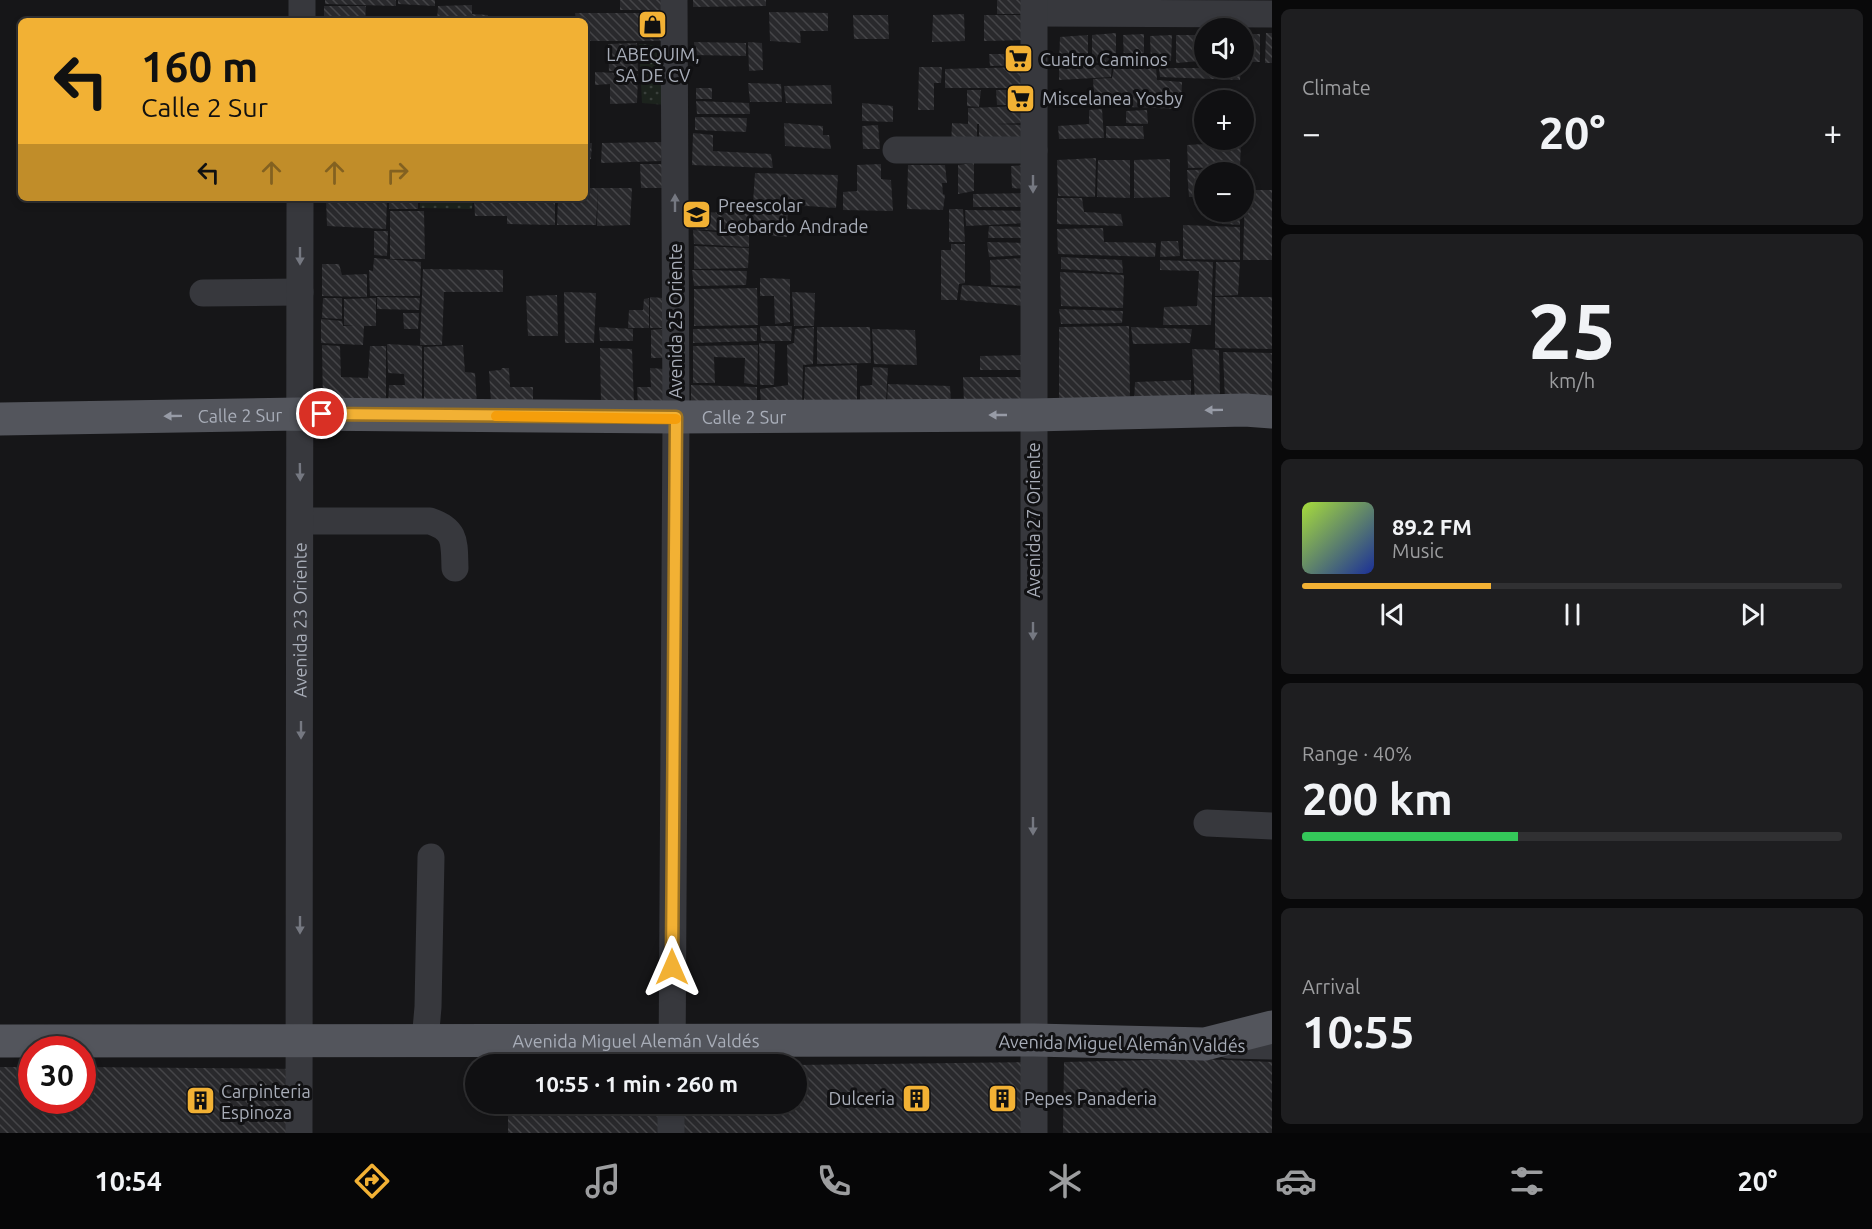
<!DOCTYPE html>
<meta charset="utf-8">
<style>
body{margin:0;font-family:Ubuntu,sans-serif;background:#1e1e20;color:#f1f3f6;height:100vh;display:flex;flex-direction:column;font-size:22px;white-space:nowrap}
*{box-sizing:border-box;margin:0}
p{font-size:20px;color:#9c9d9f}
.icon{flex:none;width:33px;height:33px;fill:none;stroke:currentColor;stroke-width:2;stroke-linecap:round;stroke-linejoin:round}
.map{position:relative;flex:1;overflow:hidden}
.side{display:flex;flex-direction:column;gap:9px;padding:9px;background:#09090a;width:600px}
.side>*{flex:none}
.banner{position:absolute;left:18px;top:18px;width:570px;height:183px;border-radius:9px;box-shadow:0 3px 9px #0003,0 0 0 2px #303032;background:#f2b134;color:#111;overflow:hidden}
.tools{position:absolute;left:1194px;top:18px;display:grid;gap:12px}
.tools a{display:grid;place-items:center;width:60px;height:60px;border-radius:50%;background:#101012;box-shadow:0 3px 9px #0003,0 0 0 2px #303032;font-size:30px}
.speed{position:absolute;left:18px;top:1036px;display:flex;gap:12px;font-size:30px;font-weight:700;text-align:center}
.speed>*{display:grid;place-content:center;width:78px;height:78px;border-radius:50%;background:#101012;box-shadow:0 3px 9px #0003,0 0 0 2px #303032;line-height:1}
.speed .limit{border:9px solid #d22;background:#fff;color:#111}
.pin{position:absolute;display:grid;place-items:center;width:51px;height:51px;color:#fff;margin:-26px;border:3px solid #fff;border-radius:50%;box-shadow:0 2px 6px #0007}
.me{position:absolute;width:66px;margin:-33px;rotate:0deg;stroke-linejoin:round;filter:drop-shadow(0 0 4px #0008)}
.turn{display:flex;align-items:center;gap:21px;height:126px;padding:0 24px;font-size:27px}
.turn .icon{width:78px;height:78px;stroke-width:2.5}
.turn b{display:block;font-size:42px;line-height:51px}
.lanes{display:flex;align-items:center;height:57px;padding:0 24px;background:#0003;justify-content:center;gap:30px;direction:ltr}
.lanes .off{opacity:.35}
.big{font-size:45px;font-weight:600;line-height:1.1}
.side .tile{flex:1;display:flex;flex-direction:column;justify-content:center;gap:9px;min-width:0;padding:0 21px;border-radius:9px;background:#1e1e20}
.side .dial{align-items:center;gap:0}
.dial b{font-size:78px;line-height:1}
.song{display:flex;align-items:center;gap:18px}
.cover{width:72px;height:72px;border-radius:9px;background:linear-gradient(135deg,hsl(80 70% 55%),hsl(230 70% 35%))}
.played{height:6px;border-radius:3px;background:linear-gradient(90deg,#f2b134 35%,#303032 35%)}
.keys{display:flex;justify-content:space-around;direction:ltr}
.heat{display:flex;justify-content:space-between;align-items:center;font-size:33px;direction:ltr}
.charge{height:9px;border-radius:4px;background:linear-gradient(90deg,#34c759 40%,#303032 0)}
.trip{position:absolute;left:465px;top:1054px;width:342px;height:60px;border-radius:30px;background:#101012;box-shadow:0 3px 9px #0003,0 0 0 2px #303032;font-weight:600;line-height:60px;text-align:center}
.tabs{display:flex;height:96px;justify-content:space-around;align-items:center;background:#060607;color:#9c9d9f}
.tabs .icon{width:42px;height:42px}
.tabs .selected{color:#f2b134}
.tabs b{font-size:27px;color:#f1f3f6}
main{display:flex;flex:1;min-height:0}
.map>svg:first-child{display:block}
.grass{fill:url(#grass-dots)}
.building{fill:url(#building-back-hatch)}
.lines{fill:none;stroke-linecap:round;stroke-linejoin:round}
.minor{stroke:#37383d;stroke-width:27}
.major{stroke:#53555c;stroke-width:33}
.oneway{fill:#757881}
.oneway2{fill:#979ba6}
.route-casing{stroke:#9d7322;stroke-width:15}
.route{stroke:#f2b134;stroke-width:10}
.slow{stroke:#f59e0b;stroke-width:10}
.labels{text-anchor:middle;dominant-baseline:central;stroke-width:6;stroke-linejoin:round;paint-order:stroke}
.poi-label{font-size:18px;fill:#a8adb8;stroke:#111113;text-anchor:start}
.street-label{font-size:18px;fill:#a8adb8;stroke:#111113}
</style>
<main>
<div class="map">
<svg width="1272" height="1133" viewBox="0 0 1272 1133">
<defs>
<pattern id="grass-dots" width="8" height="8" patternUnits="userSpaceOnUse" patternTransform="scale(1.5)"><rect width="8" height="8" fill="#1c231d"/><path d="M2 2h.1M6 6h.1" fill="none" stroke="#3a403c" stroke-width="1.8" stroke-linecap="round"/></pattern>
<pattern id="building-back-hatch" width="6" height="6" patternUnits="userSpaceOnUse" patternTransform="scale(1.5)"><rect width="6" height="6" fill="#29292c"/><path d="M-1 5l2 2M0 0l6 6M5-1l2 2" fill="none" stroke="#454548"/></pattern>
</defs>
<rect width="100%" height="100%" fill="#161618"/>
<path class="grass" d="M639,44L666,46L667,105L642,103Z
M420,198H473L472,209L420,208Z"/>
<path class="building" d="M325,0H396V6L325,4Z
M398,0H435V6L398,4Z
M620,0H665V10H620Z
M693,0H766V6L693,7Z
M997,0H1024L1023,14H997Z
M472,5V14L488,15L487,21H437L438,6Z
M324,6H366L365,21H324Z
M769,12L828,13V31H800L801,43L770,41Z
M575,13H666L665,41H585V21H576Z
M964,14L965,41L932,42L933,15Z
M853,15H888L889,39H854Z
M984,15H1024V40L984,41Z
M1116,33V61L1092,63V35Z
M1266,33H1272V63H1265Z
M1144,34V61L1124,63L1123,35Z
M1244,34H1260V62H1244Z
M1088,35V63L1059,64L1060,37Z
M1172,35L1171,61L1151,62L1150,36Z
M1176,35H1202L1203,63L1201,61L1176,63Z
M694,42L746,43V56L695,55Z
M748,42L762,43L763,70L749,71Z
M637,43L638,71H609L608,44Z
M989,54H1024L1025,65L990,66Z
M1059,65H1112L1111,77L1059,80Z
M919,67H942L941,83H934V110H918Z
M1027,67L1026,88H945V69Z
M1114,67H1156L1157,80L1182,82L1181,109L1127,107L1126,95L1094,94L1093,79L1112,78Z
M1159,68H1241L1240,80L1160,77Z
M595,72L638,74L637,103L610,104V84L595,85Z
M748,83L781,84L782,102H750Z
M831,85L832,104L786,103L784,86Z
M696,88H712V99H696Z
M967,90H981L979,107L967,106Z
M996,90H1025V105H997Z
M696,101L749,103L750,114H697Z
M862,103L893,106V122L862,121Z
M1026,106V123L995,124L1027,125L1028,147H979V124H977V147H951L952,123L968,124V108Z
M1102,109L1104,138L1059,139L1058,126L1089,124V110Z
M1147,110L1148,124L1126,123V111Z
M695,117L747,118L746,132L695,130Z
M784,123L823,126V135H829L831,149L785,146Z
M878,125L880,149H863L862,126Z
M1106,126H1143L1144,139L1106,138Z
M693,133L713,135V151L771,154L773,168L692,165Z
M663,142L661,161L601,163L602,143Z
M1241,142L1240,167L1188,168L1187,145Z
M585,143H592L591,159L585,160Z
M1096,158L1095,197L1058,196L1057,160Z
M1170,159V197L1134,198V160Z
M1098,160H1130V198L1097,197Z
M974,163V191L958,194V165Z
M640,164H663V188H641Z
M881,164V179L891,180L893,211L843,210V192L857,191V165Z
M908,165H945L947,183H942L943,194L945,195L943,210L907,209Z
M1026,165V189L1012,188L1011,166Z
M1241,169L1240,172H1204V197H1189L1187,170Z
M755,173L838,175L836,208L807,206L788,208L787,237L751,234Z
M585,188H632L630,225L597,226L598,190L596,225H557L558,198H585Z
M1245,190H1272V260H1243Z
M1026,193V207H973V194Z
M326,198H387L386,229L327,226Z
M389,198H418V209H389Z
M474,198H555V225L507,224V216H475Z
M1057,198H1082L1084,212L1121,214L1123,226L1057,224Z
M691,201H702L703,212L730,213L731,202L750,205L747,232L690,229Z
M949,209H963L965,242H949Z
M965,210L1026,211V223L966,226Z
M390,211H424L425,259H390Z
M1221,212H1240V225L1222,224Z
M1183,225L1240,227V260L1183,259Z
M989,226L1026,227V238H988Z
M1103,228L1104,242L1156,243L1155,257L1058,254L1057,229Z
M693,230L749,235V247L694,244Z
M374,231H388L387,256L374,255Z
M1161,241H1178L1180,256L1160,257Z
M987,242L1026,243V255L989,257Z
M951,244H965V283L959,284L957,300H941V250H951Z
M694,246L749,248L748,268L694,269Z
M1061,257L1122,260L1123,273L1061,269Z
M374,258L421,262L420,296H370L369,270L373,271Z
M1023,258L1025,286L991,285L990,260Z
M1160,260L1213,262L1211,325H1163L1164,307L1197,306L1199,271L1160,270Z
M1216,262H1240L1238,295L1215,296Z
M322,264H339L342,275L367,274V297L322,296Z
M423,269L503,270V292H444L442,345H420Z
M692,270L747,271L746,285L694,286Z
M1060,272L1124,275L1123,308L1061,306Z
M760,278L790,279V322L775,324L774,296H760Z
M962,285L1026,289L1025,306L960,300Z
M757,288L758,325L694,326V289Z
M564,292L596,293L594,343H565Z
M792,292L815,293L814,326H794Z
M557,295L558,336H528L526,296Z
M377,297L420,298L419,310L377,309Z
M650,297L663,298L662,328H650Z
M1215,297H1272V349L1215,348Z
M323,298H342V319L322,318Z
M376,298V326H364L363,345L321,343V319L342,321L343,326H354L344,325V299Z
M649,298V328H628L629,310H643L644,299Z
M1059,309L1123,311L1122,323L1061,324Z
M403,313H419L418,329H404Z
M760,326H792L791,341H761Z
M1129,326L1130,402L1059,403V327Z
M599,327L633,329V341H600Z
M814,327L813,364L803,365L802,404H761L760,389L788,385L787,345L794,343L795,329Z
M817,327H870L871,363L817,364Z
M1131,327L1192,329L1190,343L1133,344Z
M757,328V341L693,343V329Z
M662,329L664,358H651V330Z
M872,329L915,330L917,365L874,364Z
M759,343L775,344L774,385H760Z
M387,344L422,346V408H388L389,385H405L404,374L388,373Z
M322,345L340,346L341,377L368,378L370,346H386V398L323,404Z
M463,345L465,372L475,373L477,405L424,406V347Z
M758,345L757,385L744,383L745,358L714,357L715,383H693V346Z
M600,348L632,349L634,404H601Z
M1192,349L1219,350L1220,399L1195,400Z
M1223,352L1272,353V400L1225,401Z
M1025,355L1027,370H980V356Z
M857,365V403H804L805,367Z
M873,367L888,368L886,402L860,404V386L872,385Z
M502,368H509L510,387H533V403H491L489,371L501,370Z
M650,368L665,369L664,405H638L637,387H651Z
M963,377H1027L1025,403L964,402Z
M1191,380V400L1134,402L1135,382Z
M888,384L950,386L951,403L887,401Z
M691,385L757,387V404H691Z
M1202,1059L1272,1062V1133H1063L1064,1062Z
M1034,1062V1133H508V1104H796V1065Z
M0,1067H32V1101H82V1067L300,1069L299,1133H0Z"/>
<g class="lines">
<g class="minor">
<path d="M1034,13L1272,14"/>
<path d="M302,21V0"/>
<path d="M896,150H1034"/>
<path d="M203,293L300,292"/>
<path d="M301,521H430C457,530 454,543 455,568"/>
<path d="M1207,823L1272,826"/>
<path d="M425,1041L428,1007L431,857"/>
<path d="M1228,1045L1272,1046"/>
<path d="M672,1065L676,417L674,0"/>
<path id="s1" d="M299,1133L300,198"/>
<path d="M671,1133V1104"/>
<path d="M1034,1133V0"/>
</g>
<g class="major">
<path id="s2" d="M0,419L299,414L676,417L1033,415L1245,410L1272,412"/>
<path id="s3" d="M0,1041L1034,1040L1205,1044L1272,1027"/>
</g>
</g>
<defs><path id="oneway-solid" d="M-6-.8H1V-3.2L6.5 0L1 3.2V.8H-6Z" transform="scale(1.5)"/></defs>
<g class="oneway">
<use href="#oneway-solid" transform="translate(1033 184) rotate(90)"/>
<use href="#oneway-solid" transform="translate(675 203) rotate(-90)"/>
<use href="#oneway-solid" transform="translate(300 256) rotate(90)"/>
<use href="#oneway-solid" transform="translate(300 472) rotate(89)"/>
<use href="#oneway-solid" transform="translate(1033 631) rotate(90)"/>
<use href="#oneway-solid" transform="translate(301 730) rotate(90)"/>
<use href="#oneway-solid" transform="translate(1033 826) rotate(90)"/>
<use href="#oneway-solid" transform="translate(300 925) rotate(90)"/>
</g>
<g class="oneway2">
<use href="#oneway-solid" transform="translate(1214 410) rotate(179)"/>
<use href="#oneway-solid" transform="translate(998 415) rotate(180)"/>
<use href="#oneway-solid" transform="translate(173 416) rotate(179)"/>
</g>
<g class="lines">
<defs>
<path id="route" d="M322,414L676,417L672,967"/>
</defs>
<use href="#route" class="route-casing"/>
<use href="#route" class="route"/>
<path class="slow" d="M496,416L676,419"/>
</g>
<defs>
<symbol id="shop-square" viewBox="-11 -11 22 22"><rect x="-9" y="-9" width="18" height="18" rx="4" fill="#f2b134" stroke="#111113"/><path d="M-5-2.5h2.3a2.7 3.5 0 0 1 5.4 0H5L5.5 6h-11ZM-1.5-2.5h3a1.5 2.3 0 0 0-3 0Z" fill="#111"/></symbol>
<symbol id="supermarket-square" viewBox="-11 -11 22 22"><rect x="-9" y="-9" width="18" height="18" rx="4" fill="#f2b134" stroke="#111113"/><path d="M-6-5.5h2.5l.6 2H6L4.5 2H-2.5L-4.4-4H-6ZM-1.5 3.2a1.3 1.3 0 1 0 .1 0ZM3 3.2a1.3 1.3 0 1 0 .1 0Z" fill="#111"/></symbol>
<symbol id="school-square" viewBox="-11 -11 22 22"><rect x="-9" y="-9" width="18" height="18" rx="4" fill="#f2b134" stroke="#111113"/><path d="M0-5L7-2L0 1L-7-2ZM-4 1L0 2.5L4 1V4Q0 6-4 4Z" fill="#111"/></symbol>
<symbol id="building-square" viewBox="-11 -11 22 22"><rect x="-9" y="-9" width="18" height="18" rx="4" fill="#f2b134" stroke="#111113"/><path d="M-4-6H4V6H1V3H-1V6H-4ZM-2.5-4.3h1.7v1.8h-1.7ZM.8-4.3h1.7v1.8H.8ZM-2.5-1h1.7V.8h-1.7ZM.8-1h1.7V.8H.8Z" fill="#111"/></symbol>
</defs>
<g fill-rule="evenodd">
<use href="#shop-square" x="636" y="8" width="33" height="33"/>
<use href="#supermarket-square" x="1002" y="42" width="33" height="33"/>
<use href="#supermarket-square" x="1004" y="82" width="33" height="33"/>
<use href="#school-square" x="680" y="198" width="33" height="33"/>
<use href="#building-square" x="900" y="1082" width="33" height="33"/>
<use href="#building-square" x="986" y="1082" width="33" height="33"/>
<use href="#building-square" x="184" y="1084" width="33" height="33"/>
</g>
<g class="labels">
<g class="poi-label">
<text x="653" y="54" text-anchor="middle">LABEQUIM,<tspan x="653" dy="21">SA DE CV</tspan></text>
<text x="1040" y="59">Cuatro Caminos</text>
<text x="1042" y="98">Miscelanea Yosby</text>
<text x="718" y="205">Preescolar<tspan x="718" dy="21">Leobardo Andrade</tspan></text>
<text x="221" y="1091">Carpinteria<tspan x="221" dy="21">Espinoza</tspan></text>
<text x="895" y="1098" text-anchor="end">Dulceria</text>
<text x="1024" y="1098">Pepes Panaderia</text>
</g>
<g class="street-label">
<text transform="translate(675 321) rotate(-90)">Avenida 25 Oriente</text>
<text stroke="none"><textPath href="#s2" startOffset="240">Calle 2 Sur</textPath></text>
<text stroke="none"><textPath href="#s2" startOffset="744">Calle 2 Sur</textPath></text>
<text transform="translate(1033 520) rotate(-90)">Avenida 27 Oriente</text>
<text stroke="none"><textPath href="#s1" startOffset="513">Avenida 23 Oriente</textPath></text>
<text stroke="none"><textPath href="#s3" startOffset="636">Avenida Miguel Alemán Valdés</textPath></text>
<text transform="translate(1122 1043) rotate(1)">Avenida Miguel Alemán Valdés</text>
</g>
</g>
</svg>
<div class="tools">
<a><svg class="icon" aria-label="sound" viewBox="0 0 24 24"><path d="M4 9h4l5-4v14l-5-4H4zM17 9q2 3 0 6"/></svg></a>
<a>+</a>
<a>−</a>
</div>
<div class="speed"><div class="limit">30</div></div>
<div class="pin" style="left:322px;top:414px;background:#d93025"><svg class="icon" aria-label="arrive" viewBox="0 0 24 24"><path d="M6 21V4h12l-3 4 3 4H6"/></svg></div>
<svg class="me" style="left:672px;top:967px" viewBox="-20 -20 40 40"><path d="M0-17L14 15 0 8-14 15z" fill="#f2b134" stroke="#fff" stroke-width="4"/></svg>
<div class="trip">10:55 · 1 min · 260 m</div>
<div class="banner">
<div class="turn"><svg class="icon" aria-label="left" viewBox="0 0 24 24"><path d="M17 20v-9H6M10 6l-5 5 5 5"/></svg><div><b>160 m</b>Calle 2 Sur</div></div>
<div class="lanes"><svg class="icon" aria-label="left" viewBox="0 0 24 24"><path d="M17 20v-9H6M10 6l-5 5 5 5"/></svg><svg class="icon off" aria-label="ahead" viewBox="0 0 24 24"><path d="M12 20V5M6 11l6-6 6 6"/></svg><svg class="icon off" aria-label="ahead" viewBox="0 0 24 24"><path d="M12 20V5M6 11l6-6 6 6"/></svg><svg class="icon off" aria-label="right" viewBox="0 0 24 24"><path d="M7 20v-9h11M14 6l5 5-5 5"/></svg></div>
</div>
</div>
<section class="side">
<div class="tile"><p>Climate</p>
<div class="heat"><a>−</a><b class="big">20°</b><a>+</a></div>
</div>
<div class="tile dial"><b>25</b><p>km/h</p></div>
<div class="tile">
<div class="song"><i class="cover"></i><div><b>89.2 FM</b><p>Music</p></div></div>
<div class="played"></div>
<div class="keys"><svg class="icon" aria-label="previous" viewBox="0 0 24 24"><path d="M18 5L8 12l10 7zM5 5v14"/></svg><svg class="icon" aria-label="pause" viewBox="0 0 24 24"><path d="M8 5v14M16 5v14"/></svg><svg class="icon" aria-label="next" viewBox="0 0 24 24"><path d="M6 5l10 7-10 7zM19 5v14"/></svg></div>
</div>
<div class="tile"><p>Range · 40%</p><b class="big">200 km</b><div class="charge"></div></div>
<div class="tile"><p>Arrival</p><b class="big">10:55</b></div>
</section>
</main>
<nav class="tabs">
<b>10:54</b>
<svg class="icon selected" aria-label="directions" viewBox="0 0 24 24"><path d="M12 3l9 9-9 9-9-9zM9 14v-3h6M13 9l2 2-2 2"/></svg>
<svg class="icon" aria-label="music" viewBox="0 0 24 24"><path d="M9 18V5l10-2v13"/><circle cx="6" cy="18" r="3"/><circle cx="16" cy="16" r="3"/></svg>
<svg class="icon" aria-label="phone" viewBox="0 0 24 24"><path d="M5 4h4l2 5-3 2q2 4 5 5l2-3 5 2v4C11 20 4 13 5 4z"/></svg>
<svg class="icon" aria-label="climate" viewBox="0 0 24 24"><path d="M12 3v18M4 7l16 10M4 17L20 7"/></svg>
<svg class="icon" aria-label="car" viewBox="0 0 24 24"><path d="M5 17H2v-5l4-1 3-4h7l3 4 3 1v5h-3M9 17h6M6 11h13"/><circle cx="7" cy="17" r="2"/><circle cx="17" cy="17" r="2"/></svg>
<svg class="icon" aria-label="filters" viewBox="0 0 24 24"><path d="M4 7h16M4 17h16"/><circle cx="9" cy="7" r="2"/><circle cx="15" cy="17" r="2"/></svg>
<b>20°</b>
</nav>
